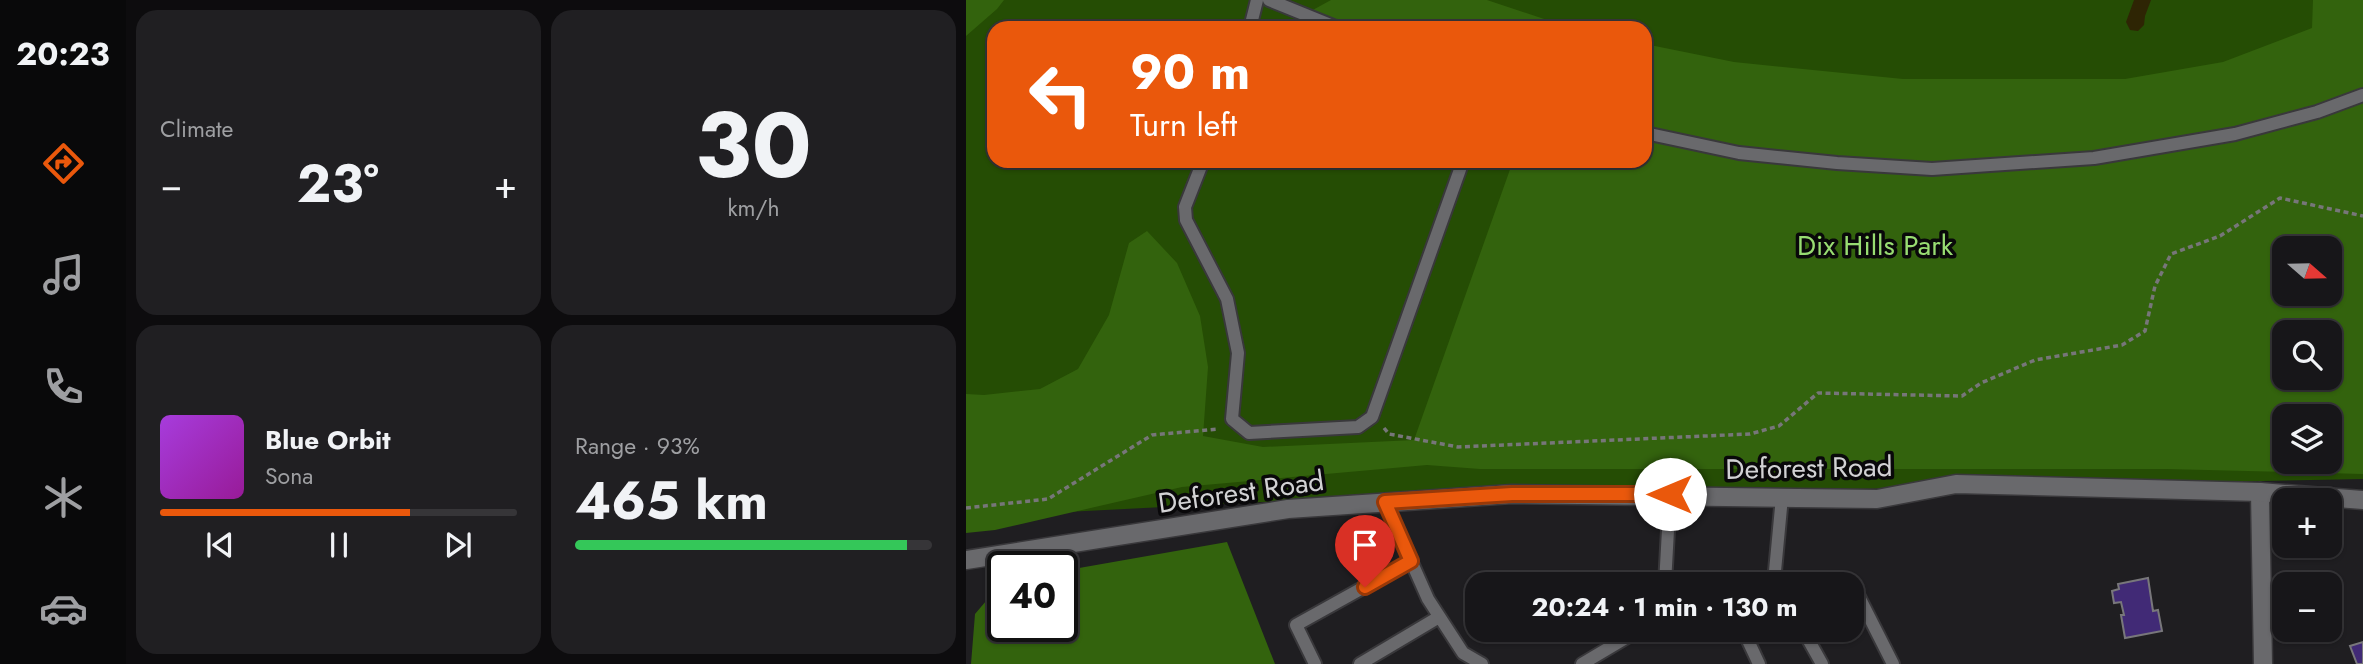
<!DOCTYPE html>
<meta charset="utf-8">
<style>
body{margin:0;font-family:Jost,sans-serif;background:#201f22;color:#f1f3f6;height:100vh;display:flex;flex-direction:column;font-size:26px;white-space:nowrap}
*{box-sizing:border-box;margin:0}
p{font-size:23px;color:#9e9fa2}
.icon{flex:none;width:38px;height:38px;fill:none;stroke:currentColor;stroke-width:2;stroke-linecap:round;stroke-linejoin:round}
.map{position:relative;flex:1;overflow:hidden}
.details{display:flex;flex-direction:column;gap:10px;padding:10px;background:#0d0c0e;width:840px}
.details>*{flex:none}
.top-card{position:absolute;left:21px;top:21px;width:665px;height:147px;border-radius:21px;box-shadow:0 2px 5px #0004,0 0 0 2px #363538;background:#ea580c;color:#fff;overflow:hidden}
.needle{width:46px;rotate:110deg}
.fabs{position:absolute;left:1306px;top:236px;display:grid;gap:14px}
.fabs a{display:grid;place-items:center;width:70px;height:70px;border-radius:14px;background:#171619;box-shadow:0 2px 5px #0004,0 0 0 2px #363538;font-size:35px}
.speed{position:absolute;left:21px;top:551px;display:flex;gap:14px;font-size:35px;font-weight:700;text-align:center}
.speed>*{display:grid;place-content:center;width:91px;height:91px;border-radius:50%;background:#171619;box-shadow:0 2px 5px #0004,0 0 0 2px #363538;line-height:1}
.speed .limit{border:4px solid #111;border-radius:10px;background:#fff;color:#111}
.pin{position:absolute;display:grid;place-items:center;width:60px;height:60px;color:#fff;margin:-72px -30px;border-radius:50% 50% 50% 0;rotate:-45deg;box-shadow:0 0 7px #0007}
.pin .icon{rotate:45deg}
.me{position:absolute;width:77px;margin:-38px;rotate:270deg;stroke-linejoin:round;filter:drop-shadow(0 0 5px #0008)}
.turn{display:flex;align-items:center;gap:24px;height:147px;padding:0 28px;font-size:32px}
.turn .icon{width:91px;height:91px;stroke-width:2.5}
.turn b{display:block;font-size:49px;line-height:60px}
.big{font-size:52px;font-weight:700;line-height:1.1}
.details .widget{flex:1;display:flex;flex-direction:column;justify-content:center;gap:10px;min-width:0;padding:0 24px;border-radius:21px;background:#201f22}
.details .dial{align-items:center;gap:0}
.dial b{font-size:91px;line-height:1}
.song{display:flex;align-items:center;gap:21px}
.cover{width:84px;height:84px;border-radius:10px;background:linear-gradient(135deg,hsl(280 70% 55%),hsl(300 70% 35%))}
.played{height:7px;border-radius:4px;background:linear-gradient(90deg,#ea580c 70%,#363538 70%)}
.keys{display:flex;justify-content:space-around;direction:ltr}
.heat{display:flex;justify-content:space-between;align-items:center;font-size:38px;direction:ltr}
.charge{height:10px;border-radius:5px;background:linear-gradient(90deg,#34c759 93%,#363538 0)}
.details .tiles{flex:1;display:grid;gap:10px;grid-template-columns:repeat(2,1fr)}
.trip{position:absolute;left:499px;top:572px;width:399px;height:70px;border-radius:21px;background:#171619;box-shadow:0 2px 5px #0004,0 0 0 2px #363538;font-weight:700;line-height:70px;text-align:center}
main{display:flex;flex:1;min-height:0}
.menu{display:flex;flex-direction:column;width:126px;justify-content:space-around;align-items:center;background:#09090a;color:#9e9fa2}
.menu .icon{width:49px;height:49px}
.menu .current{color:#ea580c}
.menu b{font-size:32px;color:#f1f3f6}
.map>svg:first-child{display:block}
.green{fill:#254d04;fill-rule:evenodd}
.forest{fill:#33630d;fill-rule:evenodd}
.sand{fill:#2e2504}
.building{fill:#412a76;stroke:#78777b;stroke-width:2}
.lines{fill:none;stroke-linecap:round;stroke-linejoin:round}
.service-casing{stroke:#39383b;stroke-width:16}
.minor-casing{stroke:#39383b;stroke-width:21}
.tertiary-casing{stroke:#39383b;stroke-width:21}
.path{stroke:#777679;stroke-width:3.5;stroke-dasharray:5 3.5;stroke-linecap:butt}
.service{stroke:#69696c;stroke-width:12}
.minor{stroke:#69696c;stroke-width:18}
.tertiary{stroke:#69696c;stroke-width:18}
.route-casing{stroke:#983908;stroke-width:18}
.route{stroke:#ea580c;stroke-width:12}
.labels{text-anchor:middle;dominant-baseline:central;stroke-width:7;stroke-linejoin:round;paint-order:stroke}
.park-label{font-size:28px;fill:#98dc72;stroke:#09080a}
.street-label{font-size:28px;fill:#d2d2d4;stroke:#09080a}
</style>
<main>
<nav class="menu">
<b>20:23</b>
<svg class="icon current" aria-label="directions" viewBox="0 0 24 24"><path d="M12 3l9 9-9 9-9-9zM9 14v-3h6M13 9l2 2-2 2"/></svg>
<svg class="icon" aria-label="music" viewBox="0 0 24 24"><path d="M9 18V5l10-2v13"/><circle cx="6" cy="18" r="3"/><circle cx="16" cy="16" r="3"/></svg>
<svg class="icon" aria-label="phone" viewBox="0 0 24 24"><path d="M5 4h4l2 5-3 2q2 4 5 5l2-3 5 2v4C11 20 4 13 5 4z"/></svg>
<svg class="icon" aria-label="climate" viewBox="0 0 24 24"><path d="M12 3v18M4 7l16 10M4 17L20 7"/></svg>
<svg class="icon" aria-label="car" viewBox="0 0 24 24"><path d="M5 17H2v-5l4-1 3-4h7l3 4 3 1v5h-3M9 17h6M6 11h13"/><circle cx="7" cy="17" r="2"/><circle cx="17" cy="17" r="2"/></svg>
</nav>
<section class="details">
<div class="tiles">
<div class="widget"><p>Climate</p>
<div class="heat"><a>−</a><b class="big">23°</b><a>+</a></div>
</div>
<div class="widget dial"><b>30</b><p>km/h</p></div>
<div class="widget">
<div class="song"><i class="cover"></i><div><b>Blue Orbit</b><p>Sona</p></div></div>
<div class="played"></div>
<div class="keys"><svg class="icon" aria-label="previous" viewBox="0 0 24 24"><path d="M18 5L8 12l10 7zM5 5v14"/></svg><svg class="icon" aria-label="pause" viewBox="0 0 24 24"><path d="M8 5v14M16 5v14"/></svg><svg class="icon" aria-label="next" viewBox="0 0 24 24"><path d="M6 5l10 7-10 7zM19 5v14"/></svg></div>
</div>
<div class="widget"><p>Range · 93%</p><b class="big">465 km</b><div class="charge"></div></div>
</div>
</section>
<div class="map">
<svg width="1397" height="664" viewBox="0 0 1397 664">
<rect width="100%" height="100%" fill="#1f1e21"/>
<path class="green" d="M0,0H1397V479L338,500L0,517ZM28,28H679V161H28ZM1318,248H1363V294H1318ZM1318,332H1363V378H1318ZM1318,416H1363V462H1318Z"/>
<path class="forest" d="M0,0H38L31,9L0,36Z
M365,0H521L605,28H314Z
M1347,0H1397V474L1200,469H514L461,465L216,487L29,530L0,533V394L18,395L74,389L112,369L143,315L163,243L181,231L211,263L234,316L242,367L237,436L297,447L448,440L547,161H679V44L768,62L937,79H1159L1257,62L1346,28ZM1318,248H1363V294H1318ZM1318,332H1363V378H1318ZM1318,416H1363V462H1318Z
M261,542L309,664H5L9,614L37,581V626H96V571Z"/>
<path class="sand" d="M1168,0H1185L1179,16L1178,25L1172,31L1164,30L1160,22Z"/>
<path class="building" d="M1182,578L1187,611L1192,610L1196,631L1159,638L1155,615H1158L1155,602L1148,603L1146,591L1153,589L1152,584Z
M1397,642V664H1391L1384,646Z"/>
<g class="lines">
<defs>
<path id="service" d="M303,0L372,28
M284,28L291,0
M679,133L773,153L871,163L966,169L1128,158L1269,134L1351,112L1397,95
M237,161L219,207L220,220L261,299L272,353L266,419L283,433L392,427L406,417L497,161
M419,502L462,599L497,653L516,664
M699,584L704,494
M815,584L809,571L816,497
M886,586L887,585L927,664
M787,630L779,634L793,664
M837,630L856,664
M349,664L330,625L445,561
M394,664L473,617
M616,664L673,630"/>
<path id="minor" d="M1294,492L1297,664"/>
<path id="tertiary" d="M0,560L322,509L546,494L911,499L990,484L1294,492L1397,500"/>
</defs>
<use href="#service" class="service-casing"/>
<use href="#minor" class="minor-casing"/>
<use href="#tertiary" class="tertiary-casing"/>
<path class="path" d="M418,428L423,434L492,447L784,434L813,426L852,393L996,396L1015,383L1069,360L1156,345L1179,331L1189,286L1205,254L1254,236L1314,198L1397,216
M0,508L82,499L186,435L252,429"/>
<use href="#service" class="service"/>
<use href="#minor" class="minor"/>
<use href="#tertiary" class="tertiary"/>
</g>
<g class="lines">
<defs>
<path id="route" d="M399,587L445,561L419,502L546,494H704"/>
</defs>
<use href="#route" class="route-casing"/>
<use href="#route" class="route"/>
</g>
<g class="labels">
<g class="park-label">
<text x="909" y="245">Dix Hills Park</text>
</g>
<g class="street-label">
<text transform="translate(843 468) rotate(-1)">Deforest Road</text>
<text transform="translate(275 492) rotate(-8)">Deforest Road</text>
</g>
</g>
</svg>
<div class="fabs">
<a><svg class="needle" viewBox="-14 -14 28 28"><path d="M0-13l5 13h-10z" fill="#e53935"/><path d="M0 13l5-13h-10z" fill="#9e9fa2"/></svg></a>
<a><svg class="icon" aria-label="search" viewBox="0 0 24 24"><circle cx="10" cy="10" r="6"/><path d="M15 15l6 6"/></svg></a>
<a><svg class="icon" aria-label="layers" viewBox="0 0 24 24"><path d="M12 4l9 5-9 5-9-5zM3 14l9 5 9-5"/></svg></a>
<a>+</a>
<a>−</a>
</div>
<div class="speed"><div class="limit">40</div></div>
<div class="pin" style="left:399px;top:587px;background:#d93025"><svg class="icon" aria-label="arrive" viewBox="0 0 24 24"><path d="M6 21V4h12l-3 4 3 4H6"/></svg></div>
<svg class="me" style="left:704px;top:494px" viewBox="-20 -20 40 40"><circle r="19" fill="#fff"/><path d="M0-13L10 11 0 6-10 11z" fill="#ea580c"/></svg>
<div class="trip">20:24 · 1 min · 130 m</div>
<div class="top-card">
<div class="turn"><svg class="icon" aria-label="left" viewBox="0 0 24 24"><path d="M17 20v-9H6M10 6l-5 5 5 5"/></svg><div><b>90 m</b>Turn left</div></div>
</div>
</div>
</main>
